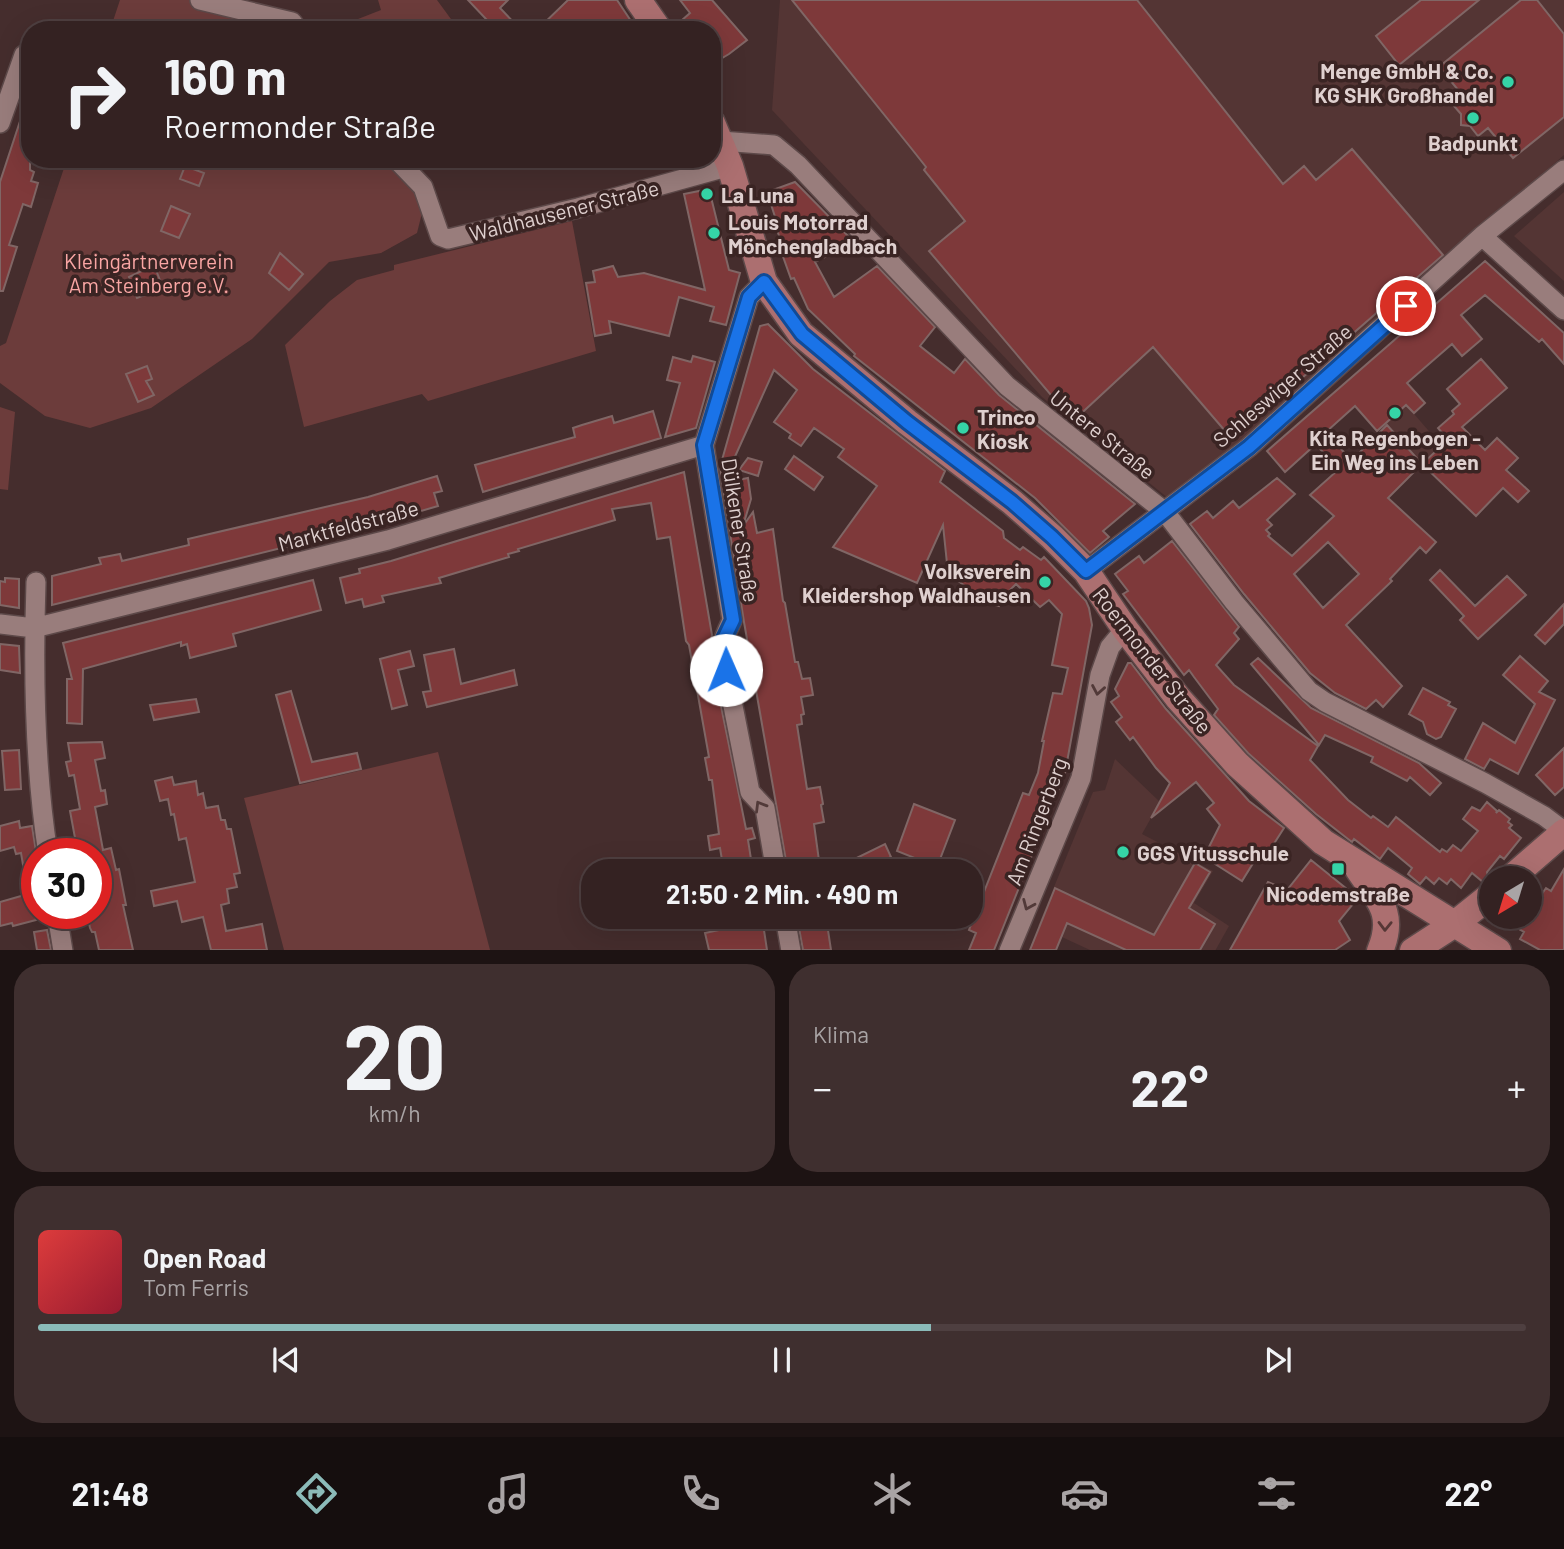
<!DOCTYPE html>
<html lang="de">
<meta charset="utf-8">
<style>
body{margin:0;font-family:Barlow,sans-serif;background:#3f2f2f;color:#f1f3f6;height:100vh;display:flex;flex-direction:column;font-size:26px;white-space:nowrap}
*{box-sizing:border-box;margin:0}
p{font-size:23px;color:#a9a4a5}
.icon{flex:none;width:38px;height:38px;fill:none;stroke:currentColor;stroke-width:2;stroke-linecap:round;stroke-linejoin:round}
.map{position:relative;height:950px;overflow:hidden}
.panel{display:flex;flex-direction:column;gap:14px;padding:14px;background:#1d1313;flex:1}
.panel>*{flex:none}
.banner{position:absolute;left:21px;top:21px;width:700px;height:147px;border-radius:28px;box-shadow:0 7px 28px #0002,0 0 0 2px #4e3f40;background:#342222;color:#f1f3f6;overflow:hidden}
.needle{width:46px;rotate:218deg}
.fabs{position:absolute;left:1479px;top:866px;display:grid;gap:14px}
.fabs a{display:grid;place-items:center;width:63px;height:63px;border-radius:50%;background:#342222;box-shadow:0 7px 28px #0002,0 0 0 2px #4e3f40;font-size:35px}
.speed{position:absolute;left:21px;top:838px;display:flex;gap:14px;font-size:35px;font-weight:700;text-align:center}
.speed>*{display:grid;place-content:center;width:91px;height:91px;border-radius:50%;background:#342222;box-shadow:0 7px 28px #0002,0 0 0 2px #4e3f40;line-height:1}
.speed .limit{border:10px solid #d22;background:#fff;color:#111}
.pin{position:absolute;display:grid;place-items:center;width:60px;height:60px;color:#fff;margin:-30px;border:4px solid #fff;border-radius:50%;box-shadow:0 2px 7px #0007}
.me{position:absolute;width:77px;margin:-38px;rotate:359deg;stroke-linejoin:round;filter:drop-shadow(0 0 5px #0008)}
.turn{display:flex;align-items:center;gap:24px;height:147px;padding:0 28px;font-size:32px}
.turn .icon{width:91px;height:91px;stroke-width:2.5}
.turn b{display:block;font-size:49px;line-height:60px}
.big{font-size:52px;font-weight:700;line-height:1.1}
.panel .card{flex:1;display:flex;flex-direction:column;justify-content:center;gap:10px;min-width:0;padding:0 24px;border-radius:28px;background:#3f2f2f}
.panel .dial{align-items:center;gap:0}
.dial b{font-size:91px;line-height:1}
.song{display:flex;align-items:center;gap:21px}
.cover{width:84px;height:84px;border-radius:10px;background:linear-gradient(135deg,hsl(0 70% 55%),hsl(350 70% 35%))}
.played{height:7px;border-radius:4px;background:linear-gradient(90deg,#8bbbb9 60%,#4e3f40 60%)}
.keys{display:flex;justify-content:space-around;direction:ltr}
.heat{display:flex;justify-content:space-between;align-items:center;font-size:38px;direction:ltr}
.panel .tiles{flex:1;display:grid;gap:14px;grid-template-columns:1fr 1fr}
.card:last-child{grid-column:span 2}
.trip{position:absolute;left:581px;top:859px;width:402px;height:70px;border-radius:28px;background:#342222;box-shadow:0 7px 28px #0002,0 0 0 2px #4e3f40;font-weight:700;line-height:70px;text-align:center}
.tab-bar{display:flex;height:112px;justify-content:space-around;align-items:center;background:#150e0e;color:#a9a4a5}
.tab-bar .icon{width:49px;height:49px}
.tab-bar .active{color:#8bbbb9}
.tab-bar b{font-size:32px;color:#f1f3f6}
.map>svg:first-child{display:block}
.built{fill:#543534}
.green{fill:#6c3c3b}
.building{fill:#7e393a;stroke:#806665;stroke-width:2;fill-rule:evenodd}
.lines{fill:none;stroke-linecap:round;stroke-linejoin:round}
.street-casing{stroke:#5d4949;stroke-width:22}
.secondary-casing{stroke:#5d4949;stroke-width:29}
.street{stroke:#997d7c;stroke-width:19}
.secondary{stroke:#ac6f70;stroke-width:26}
.oneway{stroke:#523a39}
.oneway2{stroke:#563736}
.route-casing{stroke:#114b97;stroke-width:18}
.route{stroke:#1a73e8;stroke-width:12}
.poi-dot{fill:#35d4a7;stroke:#3a2423;stroke-width:2.5}
.labels{text-anchor:middle;dominant-baseline:central;stroke-width:7;stroke-linejoin:round;paint-order:stroke}
.poi-label{font-size:21px;font-weight:bold;fill:#dfd0cf;stroke:#3a2423;text-anchor:start}
.street-label{font-size:21px;fill:#dfd0cf;stroke:#3a2423}
.park-label{font-size:21px;fill:#faa6a4;stroke:#3a2423}
</style>
<div class="map">
<svg width="1564" height="951" viewBox="0 0 1564 951">
<rect width="100%" height="100%" fill="#452d2d"/>
<path class="built" d="M780,0H1564V155L1173,502L1042,397L772,110Z
M1564,192V281L1514,236Z
M1369,362L1441,445L1422,464L1348,381Z
M1115,759L1160,802L1142,834L1213,871L1194,903L1229,926L1215,951L1090,950L1038,926L1093,792L1105,790Z"/>
<path class="green" d="M120,0H220L300,30H110Z
M378,0H437L459,30H330L381,10Z
M67,159H435L401,176L424,205L417,233L381,253L329,262L252,339L151,408L90,428L45,416L0,383V346L6,343Z
M572,221L596,351L428,401L422,394L304,427L285,345L330,301L357,280L394,270V265Z
M0,407L15,412L8,490L0,489Z
M438,752L490,950H284L244,798Z"/>
<path class="building" d="M468,0H508L500,8L521,30H477L487,20Z
M568,0H617L637,30H537Z
M680,0H712L747,40L729,54L712,64V30H675L674,27L690,13Z
M792,0H1137L1283,184L1304,166L1316,180L1352,149L1443,255L1232,439L1153,347L1073,421L929,251L965,221L924,170L926,167L911,148Z
M1421,0H1479L1399,65L1376,36Z
M1521,0H1537L1564,34V117L1513,158L1488,128L1478,136L1470,126L1461,125V114L1454,106L1464,97L1439,67Z
M27,100H30V170L34,172L31,181L38,183L31,207L23,204L16,225L9,245L17,247L3,291H0V182Z
M185,166L204,173L199,186L180,179Z
M795,182L854,242L815,262L834,297L877,266L935,327L920,346L954,373L965,359L999,395L1135,504L1103,531L1109,537L1090,553L1035,498L854,356L855,354L808,309L794,278L791,279L781,251L784,250L776,227L778,226L767,192Z
M709,189L729,270L740,273L726,325L710,321L714,307L679,297L669,336L609,321L611,333L595,336L586,283L595,282L593,271L613,266L618,277L644,273L705,290L684,194Z
M171,206L190,214L179,238L161,231Z
M280,253L303,274L289,290L269,273Z
M1485,261L1564,333V364L1542,339L1539,342L1485,295L1461,315L1482,339L1462,356L1452,344L1407,383L1425,403L1414,413L1406,405L1377,431L1355,406L1326,432L1349,458L1354,453L1356,456L1387,425L1422,464L1388,498L1436,542L1426,553L1420,547L1390,579L1392,581L1346,625L1402,686L1383,707L1376,700L1366,709L1335,693L1310,673L1244,594L1190,524L1207,511L1213,518L1233,501L1239,508L1277,478L1295,494L1267,520L1272,525L1266,530L1270,534L1268,536L1292,556L1334,516L1310,495L1338,470L1316,444L1285,472L1267,451ZM1328,542L1359,574L1323,608L1294,574Z
M154,265L163,288L137,298L129,277Z
M768,324L813,369L945,471L940,482L1003,531L1004,538L1020,550L1023,547L1041,560L1044,557L1086,601L1089,608L1092,625L1065,773L994,950H969L976,933L969,930L1023,793L1029,795L1038,773L1044,741H1042L1053,693L1062,694L1068,668L1052,665L1062,614L1049,600L1040,607L1016,584L1002,598L999,606L987,603L948,573L943,525L917,583L833,547L877,486L838,457L844,449L814,428L801,446L789,438L791,434L774,422L797,390L774,370L724,481H722L720,467L760,326Z
M693,356L715,362L696,428L665,437L680,383L667,380L673,357L691,362Z
M1481,359L1507,388L1462,427L1485,450L1497,438L1518,458L1506,470L1529,491L1518,502L1503,488L1476,516L1422,464L1448,440L1438,428L1454,414L1452,411L1460,404L1447,389Z
M147,366L152,379L146,381L154,395L138,402L126,374Z
M653,411L661,438L483,492L475,465L575,437L573,428L582,425L612,416L614,423Z
M794,456L823,477L814,490L785,469Z
M748,458L762,462L758,476L739,470Z
M684,472L712,635L709,647L746,829L752,828L755,838L748,840L753,872H724L720,848L710,850L708,836L719,834L712,780H709L705,758L709,757L689,645L686,641L670,537L657,539L651,503L612,509L615,520L518,549L519,551L508,554L509,557L439,578L441,583L382,596L384,602L364,607L362,599L346,603L340,578L360,573L359,569L391,561Z
M437,476L442,491L434,493L438,506L370,526L52,605V576L101,564L99,558L120,554L122,561L147,555L189,545L188,539L368,497Z
M748,478L751,499L743,526L753,512L757,533L773,529L783,601L785,603L795,662H798L802,679L810,678L813,695L801,697L804,714L801,715L802,724L797,725L807,789L820,787L823,804L821,805L824,822L814,824L820,868L811,872H788L744,622L722,483Z
M1172,541L1239,627L1234,633L1239,639L1216,665L1234,685L1318,746L1310,760L1348,800L1371,818L1373,816L1388,827L1396,817L1440,852L1442,849L1447,852L1453,845L1461,851L1478,831L1463,819L1472,807L1480,811L1487,802L1497,811L1496,813L1499,810L1510,819L1508,822L1512,825L1509,828L1521,838L1504,859L1500,856L1487,872L1488,880L1483,882L1472,873L1461,888L1451,879L1447,884L1439,878L1434,884L1426,877L1420,884L1408,874L1412,868L1388,848L1380,859L1354,839L1352,842L1348,839L1316,814L1248,753L1214,715L1218,709L1194,677L1189,670L1184,675L1123,594L1128,591L1115,574L1139,556L1144,563Z
M1440,570L1475,606L1507,576L1526,595L1478,639L1460,620L1464,616L1430,580Z
M5,578L19,579V608L0,605V581L5,582Z
M313,580L321,610L233,634L236,646L190,658L187,644L181,646V642L83,669L82,724L67,723V679H72L63,643Z
M1564,604V624L1545,644L1535,635Z
M0,644L19,646L20,673L0,670Z
M454,649L461,684L514,670L517,685L427,707L423,692L431,691L424,655Z
M410,651L414,666L398,670L407,705L392,709L380,659Z
M1520,656L1548,681L1539,692L1555,700L1518,774L1490,759L1484,769L1465,759L1483,723L1515,743L1535,704L1503,675Z
M1258,658L1311,708L1419,763L1441,783L1430,795L1410,777L1407,781L1371,762L1373,757L1325,735L1319,745L1251,664Z
M1128,663H1131L1166,709L1249,801L1284,828L1266,856L1260,852L1242,881L1204,857L1220,825L1207,809L1214,803L1196,782L1151,818L1170,783L1156,768L1133,737L1130,740L1116,722L1122,717L1111,702L1119,696L1115,689Z
M1423,688L1450,702L1448,705L1456,709L1441,737L1436,739L1427,734L1423,722L1409,714Z
M291,691L312,762L357,753L361,769L300,783L276,695Z
M196,699L199,712L154,720L150,705Z
M102,742L105,758L95,760L101,791L105,790L107,804L95,807L103,850L111,848L116,870L119,869L126,905H123L133,950H99L95,932H92L90,928L87,914H96V851L78,854L70,811L80,809L74,775L69,776L66,762L71,761L68,743Z
M1564,748V787L1555,795L1536,775Z
M19,750L21,789L5,790L2,751Z
M172,777L174,785L196,781L198,795L203,793L206,808L218,806L221,820H225L227,829H231L240,873L234,874L237,887L227,889L229,903L221,905L226,931L262,924L267,950H211L203,917L182,922L177,901L154,906L151,891L195,882L186,838L179,840L174,814L171,815L168,799L160,801L155,781Z
M914,804L955,820L937,867L897,851Z
M19,821L20,828L32,826L37,858V900L31,901L36,920L13,926L12,923L0,926V902L28,894L21,853L16,854L14,847L0,851V826Z
M885,844L891,857L860,872H828Z
M1311,860L1358,898L1339,921L1350,940L1335,950H1230L1268,882L1287,890Z
M1195,863L1210,872L1189,908L1215,924L1200,950H1126L1067,923L1056,950H1030L1055,888L1154,935Z
M1564,869V950H1540L1520,939L1524,932L1497,917H1530V897L1537,901L1546,888L1551,891Z
M737,917H762L767,950H709L705,933L738,926Z
M797,917H826L831,950H803Z
M47,930L51,950H37L34,932Z"/>
<g class="lines">
<defs>
<path id="street" d="M200,0L292,22L298,30
M0,123L24,55
M721,141L774,145L798,165L1007,386L1165,512L1234,602L1309,691L1325,702L1485,783L1544,816L1564,831
M396,159L423,187L440,236L448,239L578,208L730,166
M1482,236L1564,310
M764,282L749,297L704,445L732,620L721,645L750,792L765,808L776,872
M1086,571L1249,447L1482,236L1564,170
M36,582C33,672 34,764 48,854
M0,624L34,628L388,540L704,445
M57,914L63,951
M785,917L791,951
M1009,951L1081,778L1100,675L1110,647L1125,629"/>
<path id="secondary" d="M638,0L659,30
M712,123L730,166L764,282L801,334L907,422L1012,502L1052,537L1086,571L1125,629L1178,698L1237,764L1323,842L1498,951
M1358,869C1378,899 1396,913 1380,951
M1511,878L1564,832
M1413,951L1456,923L1491,895"/>
</defs>
<use href="#street" class="street-casing"/>
<use href="#secondary" class="secondary-casing"/>
<use href="#street" class="street"/>
<use href="#secondary" class="secondary"/>
</g>
<defs><path id="oneway-chevron" d="M-2-3.5L2.5 0L-2 3.5" fill="none" stroke-width="1.6" stroke-linecap="round" stroke-linejoin="round" transform="scale(1.75)"/></defs>
<g class="oneway">
<use href="#oneway-chevron" transform="translate(1098 690) rotate(100)"/>
<use href="#oneway-chevron" transform="translate(760 806) rotate(-121)"/>
<use href="#oneway-chevron" transform="translate(1028 905) rotate(113)"/>
</g>
<use class="oneway2" href="#oneway-chevron" transform="translate(1385 926) rotate(91)"/>
<g class="lines">
<defs>
<path id="route" d="M726,670L721,645L733,620L704,445L749,297L764,282L802,334L907,422L1012,502L1052,537L1086,571L1249,447L1406,306"/>
</defs>
<use href="#route" class="route-casing"/>
<use href="#route" class="route"/>
</g>
<g class="poi-dot">
<circle cx="1508" cy="82" r="7"/>
<circle cx="1473" cy="118" r="7"/>
<circle cx="707" cy="194" r="7"/>
<circle cx="714" cy="233" r="7"/>
<circle cx="1395" cy="413" r="7"/>
<circle cx="963" cy="428" r="7"/>
<circle cx="1045" cy="582" r="7"/>
<circle cx="1123" cy="852" r="7"/>
<rect x="1331" y="862" width="14" height="14" rx="3.5"/>
</g>
<g class="labels">
<g class="poi-label">
<text x="1494" y="70" text-anchor="end">Menge GmbH &amp; Co.<tspan x="1494" dy="24">KG SHK Großhandel</tspan></text>
<text x="1473" y="142" text-anchor="middle">Badpunkt</text>
<text x="721" y="194">La Luna</text>
<text x="728" y="221">Louis Motorrad<tspan x="728" dy="24">Mönchengladbach</tspan></text>
<text x="977" y="416">Trinco<tspan x="977" dy="24">Kiosk</tspan></text>
<text x="1395" y="437" text-anchor="middle">Kita Regenbogen -<tspan x="1395" dy="24">Ein Weg ins Leben</tspan></text>
<text x="1031" y="570" text-anchor="end">Volksverein<tspan x="1031" dy="24">Kleidershop Waldhausen</tspan></text>
<text x="1137" y="852">GGS Vitusschule</text>
<text x="1338" y="893" text-anchor="middle">Nicodemstraße</text>
</g>
<g class="street-label">
<text transform="translate(564 210) rotate(-14)">Waldhausener Straße</text>
<text transform="translate(1282 385) rotate(-41)">Schleswiger Straße</text>
<text transform="translate(1103 434) rotate(39)">Untere Straße</text>
<text transform="translate(348 525) rotate(-15)">Marktfeldstraße</text>
<text transform="translate(741 530) rotate(81)">Dülkener Straße</text>
<text transform="translate(1153 660) rotate(52)">Roermonder Straße</text>
<text transform="translate(1036 821) rotate(-69)">Am Ringerberg</text>
</g>
<g class="park-label">
<text x="149" y="260">Kleingärtnerverein<tspan x="149" dy="24">Am Steinberg e.V.</tspan></text>
</g>
</g>
</svg>
<div class="fabs">
<a><svg class="needle" viewBox="-14 -14 28 28"><path d="M0-13l5 13h-10z" fill="#e53935"/><path d="M0 13l5-13h-10z" fill="#a9a4a5"/></svg></a>
</div>
<div class="speed"><div class="limit">30</div></div>
<div class="pin" style="left:1406px;top:306px;background:#d93025"><svg class="icon" aria-label="arrive" viewBox="0 0 24 24"><path d="M6 21V4h12l-3 4 3 4H6"/></svg></div>
<svg class="me" style="left:726px;top:670px" viewBox="-20 -20 40 40"><circle r="19" fill="#fff"/><path d="M0-13L10 11 0 6-10 11z" fill="#1a73e8"/></svg>
<div class="trip">21:50 · 2 Min. · 490 m</div>
<div class="banner">
<div class="turn"><svg class="icon" aria-label="right" viewBox="0 0 24 24"><path d="M7 20v-9h11M14 6l5 5-5 5"/></svg><div><b>160 m</b>Roermonder Straße</div></div>
</div>
</div>
<section class="panel">
<div class="tiles">
<div class="card dial"><b>20</b><p>km/h</p></div>
<div class="card"><p>Klima</p>
<div class="heat"><a>−</a><b class="big">22°</b><a>+</a></div>
</div>
<div class="card">
<div class="song"><i class="cover"></i><div><b>Open Road</b><p>Tom Ferris</p></div></div>
<div class="played"></div>
<div class="keys"><svg class="icon" aria-label="previous" viewBox="0 0 24 24"><path d="M18 5L8 12l10 7zM5 5v14"/></svg><svg class="icon" aria-label="pause" viewBox="0 0 24 24"><path d="M8 5v14M16 5v14"/></svg><svg class="icon" aria-label="next" viewBox="0 0 24 24"><path d="M6 5l10 7-10 7zM19 5v14"/></svg></div>
</div>
</div>
</section>
<nav class="tab-bar">
<b>21:48</b>
<svg class="icon active" aria-label="directions" viewBox="0 0 24 24"><path d="M12 3l9 9-9 9-9-9zM9 14v-3h6M13 9l2 2-2 2"/></svg>
<svg class="icon" aria-label="music" viewBox="0 0 24 24"><path d="M9 18V5l10-2v13"/><circle cx="6" cy="18" r="3"/><circle cx="16" cy="16" r="3"/></svg>
<svg class="icon" aria-label="phone" viewBox="0 0 24 24"><path d="M5 4h4l2 5-3 2q2 4 5 5l2-3 5 2v4C11 20 4 13 5 4z"/></svg>
<svg class="icon" aria-label="climate" viewBox="0 0 24 24"><path d="M12 3v18M4 7l16 10M4 17L20 7"/></svg>
<svg class="icon" aria-label="car" viewBox="0 0 24 24"><path d="M5 17H2v-5l4-1 3-4h7l3 4 3 1v5h-3M9 17h6M6 11h13"/><circle cx="7" cy="17" r="2"/><circle cx="17" cy="17" r="2"/></svg>
<svg class="icon" aria-label="filters" viewBox="0 0 24 24"><path d="M4 7h16M4 17h16"/><circle cx="9" cy="7" r="2"/><circle cx="15" cy="17" r="2"/></svg>
<b>22°</b>
</nav>
